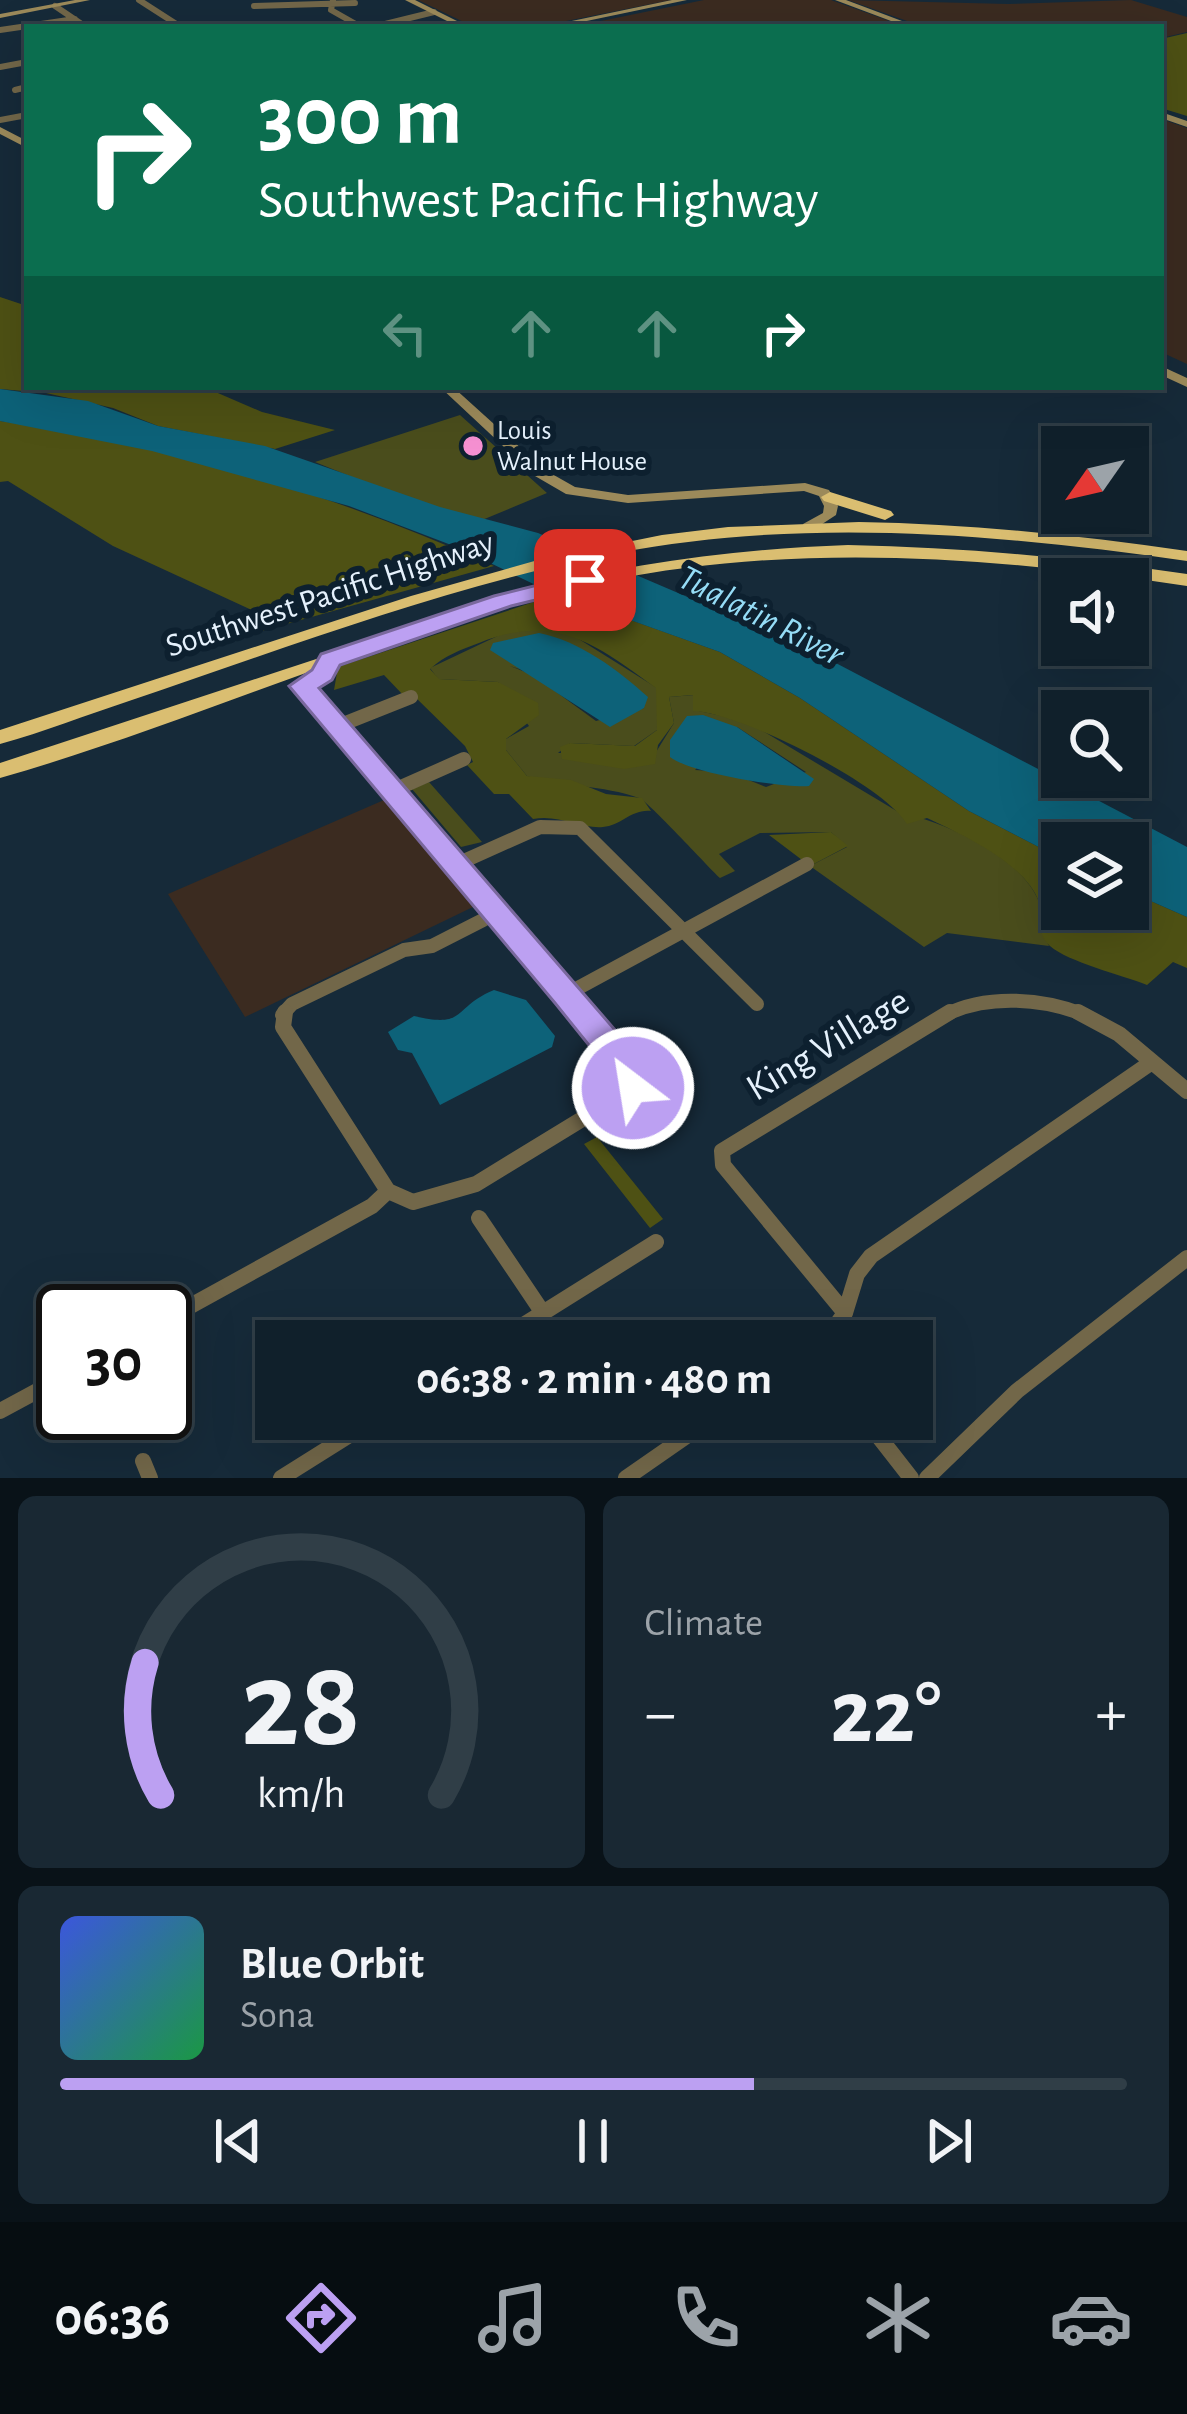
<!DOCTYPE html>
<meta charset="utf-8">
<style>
body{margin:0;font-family:"Alegreya Sans",sans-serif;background:#192833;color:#f1f3f6;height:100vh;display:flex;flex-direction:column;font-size:45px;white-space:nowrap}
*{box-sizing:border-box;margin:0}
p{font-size:39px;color:#9ca3a9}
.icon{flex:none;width:66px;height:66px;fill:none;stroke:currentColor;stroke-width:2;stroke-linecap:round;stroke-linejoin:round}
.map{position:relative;height:1478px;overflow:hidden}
.drawer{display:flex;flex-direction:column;gap:18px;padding:18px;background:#091218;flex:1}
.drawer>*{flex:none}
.banner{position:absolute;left:24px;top:24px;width:1140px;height:366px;border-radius:0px;box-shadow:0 12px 48px #0002,0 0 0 3px #303e47;background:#0b6e4f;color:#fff;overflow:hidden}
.needle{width:78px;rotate:236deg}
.tools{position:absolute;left:1041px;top:426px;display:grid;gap:24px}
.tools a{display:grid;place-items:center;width:108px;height:108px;border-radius:0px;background:#10202b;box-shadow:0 12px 48px #0002,0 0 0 3px #303e47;font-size:60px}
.speed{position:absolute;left:36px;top:1284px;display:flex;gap:24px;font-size:60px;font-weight:700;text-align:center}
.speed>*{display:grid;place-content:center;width:156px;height:156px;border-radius:50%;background:#10202b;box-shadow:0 12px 48px #0002,0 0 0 3px #303e47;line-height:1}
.speed .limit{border:6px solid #111;border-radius:18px;background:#fff;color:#111}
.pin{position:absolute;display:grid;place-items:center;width:102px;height:102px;color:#fff;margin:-51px;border-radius:24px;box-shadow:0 6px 18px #0006}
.me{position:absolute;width:132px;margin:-66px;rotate:329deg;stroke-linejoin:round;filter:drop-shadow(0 0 9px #0008)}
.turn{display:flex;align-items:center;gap:42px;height:252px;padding:0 36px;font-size:54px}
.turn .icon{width:156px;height:156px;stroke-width:2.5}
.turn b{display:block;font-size:84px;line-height:102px}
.lanes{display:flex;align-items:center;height:114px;padding:0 36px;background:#0003;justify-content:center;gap:60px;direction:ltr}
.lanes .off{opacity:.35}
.big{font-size:90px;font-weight:700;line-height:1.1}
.drawer .tile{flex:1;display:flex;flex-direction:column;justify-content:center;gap:18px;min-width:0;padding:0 42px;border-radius:18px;background:#192833}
.drawer .dial{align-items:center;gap:0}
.dial svg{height:312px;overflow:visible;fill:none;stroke:#303e47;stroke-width:7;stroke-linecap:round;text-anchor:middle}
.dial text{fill:#f1f3f6;stroke:none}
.song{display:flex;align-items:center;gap:36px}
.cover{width:144px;height:144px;border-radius:18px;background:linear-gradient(135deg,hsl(230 70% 55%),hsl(140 70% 35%))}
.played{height:12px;border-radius:6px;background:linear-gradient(90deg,#bca0f2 65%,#303e47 65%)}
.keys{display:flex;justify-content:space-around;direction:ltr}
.heat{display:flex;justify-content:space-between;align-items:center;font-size:66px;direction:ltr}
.drawer .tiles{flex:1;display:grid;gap:18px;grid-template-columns:1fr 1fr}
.tile:last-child{grid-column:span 2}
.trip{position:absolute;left:255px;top:1320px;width:678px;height:120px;border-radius:0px;background:#10202b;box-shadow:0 12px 48px #0002,0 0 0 3px #303e47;font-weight:700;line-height:120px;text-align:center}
.tab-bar{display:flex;height:192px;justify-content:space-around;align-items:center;background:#060d11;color:#9ca3a9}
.tab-bar .icon{width:84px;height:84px}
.tab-bar .selected{color:#bca0f2}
.tab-bar b{font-size:54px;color:#f1f3f6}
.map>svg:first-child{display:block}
.industrial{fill:#3b2b20}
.green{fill:#4a4d1c;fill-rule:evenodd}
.forest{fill:#4e5114}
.water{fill:#0d6279}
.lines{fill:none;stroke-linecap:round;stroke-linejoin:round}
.street-far2{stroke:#726749;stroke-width:6}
.street-far1{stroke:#726749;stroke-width:14}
.street{stroke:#726749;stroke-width:16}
.secondary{fill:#9c8a5a;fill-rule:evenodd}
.highway{fill:#dabe71;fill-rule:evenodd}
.route{fill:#bca0f2;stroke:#7a689d;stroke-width:3}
.poi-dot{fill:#f590d1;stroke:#0d202f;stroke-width:4.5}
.labels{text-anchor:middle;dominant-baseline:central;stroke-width:12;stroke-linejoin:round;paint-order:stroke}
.far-poi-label{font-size:27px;fill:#e5f1fc;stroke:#0d202f;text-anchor:start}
.street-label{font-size:33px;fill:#e5f1fc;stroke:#0d202f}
.water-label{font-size:36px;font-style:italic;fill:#95dcf6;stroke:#0d202f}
.near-street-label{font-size:39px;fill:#e5f1fc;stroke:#0d202f}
</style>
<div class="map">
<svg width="1187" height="1478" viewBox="0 0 1187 1478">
<rect width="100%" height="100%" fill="#162a39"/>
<path class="industrial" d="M418,0H671L536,27H474Z
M704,0H831L906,27L581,25Z
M848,0L1008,4L1131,0L1187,17V32L1161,38V27H924Z
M1161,119L1187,128V364L1161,352Z
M384,800L473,907L245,1017L168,894Z"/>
<path class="green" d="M460,415L547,493L470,525L315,462Z
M531,628L566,631L657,688V730L634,746L570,743L558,753L656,752L674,723L669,697L694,695V710L746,721L900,813C944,821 1022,857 1039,902C1044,917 1040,930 1049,946L947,933L924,947L810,866L847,847L831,832L760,833L719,854L735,871L720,878C707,866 648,801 639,798C603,785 563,787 527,776L506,750V739L529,726L498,682L438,679L430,668L506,632ZM510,666L644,708L596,721L533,675ZM737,727L806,772L766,787L729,772L695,770Z
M429,782L482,842L461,847L412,789Z"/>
<path class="forest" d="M1187,33V116L1161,108V39Z
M0,297L27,306V387H204L262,412L335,430L275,449L158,426L113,408L46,393L0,389Z
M0,421C170,444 339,496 494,566L258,632L256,612L113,546L8,481L0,482Z
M558,594L720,652L800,698L969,811L1062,859V909H1128V891L1187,917V968L1173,962L1147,985C1122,975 1068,962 1050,946C1035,934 1044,916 1039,902C1025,863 961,834 927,818L907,824C883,784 739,712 693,711V695L669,697L674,723L658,745L655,764L624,769L562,759L560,747L570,743L635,746L657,730L656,688C596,644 555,612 479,643C461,650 445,655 430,669L439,679L498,682L538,703L539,715L506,739V750L527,776L571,780L606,794L642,798L651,811C631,809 621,826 603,827C581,829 559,814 533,819L509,794H494L467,765L473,762L465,746L412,694L404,696L384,675L334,690L338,667Z
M831,832L848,846L810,866L769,835Z
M597,1137L663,1219L650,1228L584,1144Z"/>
<path class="water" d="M0,389L88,401L158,426L265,446L440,507L538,533L811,650L1187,847V917L1128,891V843H1062V859L969,811L800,698L720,652L546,590L459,548L349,506L152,451L0,421Z
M539,633C580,641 618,670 648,697L644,708L610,727L490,650L493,643Z
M703,715L737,727L814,779L809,786C782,788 690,773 670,757V740L687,716Z
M494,990L526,1000L555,1036L552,1047L440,1105L412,1053L398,1050L388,1032L414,1016C468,1029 452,1007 494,990Z"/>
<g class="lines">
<path class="street-far2" d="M139,0L181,27
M333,0L331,10L361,27
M55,6L86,27
M254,6L355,3
M373,27L434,12
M0,30L75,19
M0,67L27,62
M15,90L27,87
M0,120L27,115"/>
<path class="street-far1" d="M330,660L323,675L302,686L584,1015
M338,726L411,697
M392,791L464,759
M455,865L540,827L580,828L757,1004
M567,994L807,864
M282,1015L292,1004L404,950L432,946L483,920
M945,1015C987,994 1042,998 1085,1015"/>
<path class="street" d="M285,1012L283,1027L388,1191
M1078,1012L1119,1034L1187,1091
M388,1191L413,1202L476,1184L633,1088L629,1070L581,1012
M479,1218L543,1313
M845,1313L857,1274L871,1256L1152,1062
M165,1320L372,1206L388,1191
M498,1341L656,1242
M825,1341L845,1313L723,1165L722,1151L950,1012
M0,1411L63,1377
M865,1419L911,1478
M143,1461L150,1478
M281,1478L375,1419
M626,1478L711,1419
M927,1478L1017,1391L1187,1258"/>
<path class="secondary" d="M75,0H90L0,18V14Z
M405,0H415L469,27H459Z
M672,0H687L558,27H543Z
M835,0H846L918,27H907Z
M1161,112L1187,121V127L1161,118Z
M0,127L27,141V148L0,134Z
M1161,366L1187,378V387L1161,375Z
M440,387H453L545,470L575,487L628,495L805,483L829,490L838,506L836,515L813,530H803V524L823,513L824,506L819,496L804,491L628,503L566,494L535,476Z"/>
<path class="highway" d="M830,492L891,511L894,515L885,520L824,501L821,497Z
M859,522C970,524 1078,535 1187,551V561C999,534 805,517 617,553C451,585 289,647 129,701C86,715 44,732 0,744V730L411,596L538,560L662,535L728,527Z
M848,545C962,547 1074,558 1187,574V586C994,557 799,542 607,581C399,625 204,720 0,778V763L520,592C628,563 736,549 848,545Z"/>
</g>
<path class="route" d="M585,573L593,575V586L511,606L340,665L332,680L319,688L641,1060L650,1088L645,1099L633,1103L620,1099L613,1075L555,1003L289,686L312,670L321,654L494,596Z"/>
<circle class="poi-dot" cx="473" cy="446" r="12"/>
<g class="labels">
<g class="far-poi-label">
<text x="497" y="430">Louis<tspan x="497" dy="31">Walnut House</tspan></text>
</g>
<g class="street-label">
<text transform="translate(330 595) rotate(-18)">Southwest Pacific Highway</text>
</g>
<g class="water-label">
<text transform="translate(761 616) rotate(27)">Tualatin River</text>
</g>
<g class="near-street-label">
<text transform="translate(828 1045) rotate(-31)">King Village</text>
</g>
</g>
</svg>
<div class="tools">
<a><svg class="needle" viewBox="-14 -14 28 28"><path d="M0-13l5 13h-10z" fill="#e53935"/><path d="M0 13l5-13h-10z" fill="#9ca3a9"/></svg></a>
<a><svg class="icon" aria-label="sound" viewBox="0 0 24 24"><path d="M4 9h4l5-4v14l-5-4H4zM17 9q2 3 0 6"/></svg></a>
<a><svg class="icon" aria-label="search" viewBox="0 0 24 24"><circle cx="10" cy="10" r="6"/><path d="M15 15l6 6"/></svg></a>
<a><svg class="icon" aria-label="layers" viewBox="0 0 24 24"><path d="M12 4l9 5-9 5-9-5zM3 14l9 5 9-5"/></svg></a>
</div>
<div class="speed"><div class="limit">30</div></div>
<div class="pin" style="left:585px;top:580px;background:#d93025"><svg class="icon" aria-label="arrive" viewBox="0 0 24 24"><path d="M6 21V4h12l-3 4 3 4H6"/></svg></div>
<svg class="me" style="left:633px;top:1088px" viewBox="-20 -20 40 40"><circle r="17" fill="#bca0f2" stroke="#fff" stroke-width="3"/><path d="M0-11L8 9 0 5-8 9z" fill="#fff"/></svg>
<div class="trip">06:38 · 2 min · 480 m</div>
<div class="banner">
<div class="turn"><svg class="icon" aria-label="right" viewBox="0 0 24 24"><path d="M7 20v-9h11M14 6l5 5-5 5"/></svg><div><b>300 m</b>Southwest Pacific Highway</div></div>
<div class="lanes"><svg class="icon off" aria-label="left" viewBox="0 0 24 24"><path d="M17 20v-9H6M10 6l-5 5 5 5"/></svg><svg class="icon off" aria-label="ahead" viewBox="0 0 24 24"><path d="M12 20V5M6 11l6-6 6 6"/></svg><svg class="icon off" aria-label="ahead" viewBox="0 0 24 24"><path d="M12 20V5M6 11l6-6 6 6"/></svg><svg class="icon" aria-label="right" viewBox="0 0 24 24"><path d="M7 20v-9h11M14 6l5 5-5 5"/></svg></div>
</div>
</div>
<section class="drawer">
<div class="tiles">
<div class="tile dial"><svg viewBox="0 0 100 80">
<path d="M14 69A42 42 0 1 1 86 69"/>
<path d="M14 69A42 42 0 0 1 10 35" stroke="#bca0f2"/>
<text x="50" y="56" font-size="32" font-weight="700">28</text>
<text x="50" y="72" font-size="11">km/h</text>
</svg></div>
<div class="tile"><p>Climate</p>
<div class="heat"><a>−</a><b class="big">22°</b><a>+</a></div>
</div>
<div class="tile">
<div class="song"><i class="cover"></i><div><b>Blue Orbit</b><p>Sona</p></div></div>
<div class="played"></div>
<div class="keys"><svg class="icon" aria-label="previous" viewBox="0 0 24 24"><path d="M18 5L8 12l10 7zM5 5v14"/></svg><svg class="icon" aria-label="pause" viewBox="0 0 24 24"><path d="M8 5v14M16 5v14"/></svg><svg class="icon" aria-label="next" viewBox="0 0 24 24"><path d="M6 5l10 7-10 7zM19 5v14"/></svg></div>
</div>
</div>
</section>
<nav class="tab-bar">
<b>06:36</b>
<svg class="icon selected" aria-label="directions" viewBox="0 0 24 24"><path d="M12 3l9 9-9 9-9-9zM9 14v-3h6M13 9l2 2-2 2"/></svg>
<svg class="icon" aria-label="music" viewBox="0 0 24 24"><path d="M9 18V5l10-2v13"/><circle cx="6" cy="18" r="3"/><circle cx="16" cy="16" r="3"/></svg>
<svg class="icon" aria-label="phone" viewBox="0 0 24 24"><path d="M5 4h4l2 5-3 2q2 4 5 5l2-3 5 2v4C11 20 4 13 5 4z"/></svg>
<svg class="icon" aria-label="climate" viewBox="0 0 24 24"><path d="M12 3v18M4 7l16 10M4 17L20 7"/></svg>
<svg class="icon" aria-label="car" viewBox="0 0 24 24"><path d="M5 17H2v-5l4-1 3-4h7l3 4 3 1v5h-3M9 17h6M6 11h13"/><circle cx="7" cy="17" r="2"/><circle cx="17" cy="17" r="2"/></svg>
</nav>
